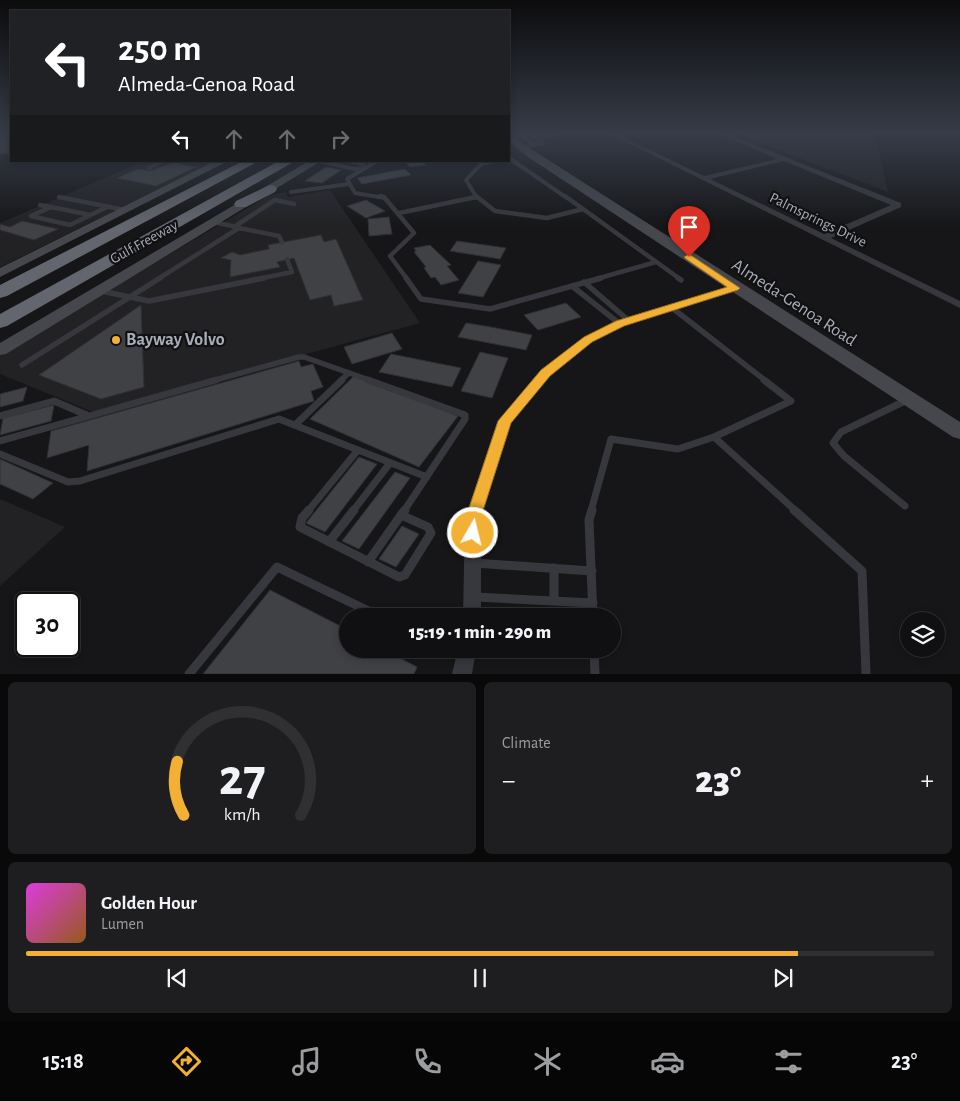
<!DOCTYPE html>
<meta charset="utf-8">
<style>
body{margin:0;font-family:"Alegreya Sans",sans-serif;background:#1e1e20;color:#f1f3f6;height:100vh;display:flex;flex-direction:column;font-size:19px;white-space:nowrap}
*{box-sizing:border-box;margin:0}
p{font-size:16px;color:#9c9d9f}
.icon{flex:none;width:28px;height:28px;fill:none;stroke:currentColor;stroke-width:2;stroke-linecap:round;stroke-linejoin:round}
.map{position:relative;height:674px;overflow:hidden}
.sheet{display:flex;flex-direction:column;gap:8px;padding:8px;background:#09090a;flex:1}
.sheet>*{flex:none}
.hud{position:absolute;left:10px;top:10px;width:500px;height:152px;border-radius:0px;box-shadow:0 2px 8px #0003,0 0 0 1px #303032;background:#202124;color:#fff;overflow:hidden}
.buttons{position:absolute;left:900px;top:612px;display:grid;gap:10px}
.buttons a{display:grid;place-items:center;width:45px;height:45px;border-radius:50%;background:#101012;box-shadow:0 2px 8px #0003,0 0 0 1px #303032;font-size:25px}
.speed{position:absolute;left:15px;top:592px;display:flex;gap:10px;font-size:25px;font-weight:700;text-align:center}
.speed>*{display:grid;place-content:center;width:65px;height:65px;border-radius:50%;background:#101012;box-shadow:0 2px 8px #0003,0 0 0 1px #303032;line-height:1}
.speed .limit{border:2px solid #111;border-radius:8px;background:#fff;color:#111}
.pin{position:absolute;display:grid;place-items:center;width:42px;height:42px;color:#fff;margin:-51px -21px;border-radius:50% 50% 50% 0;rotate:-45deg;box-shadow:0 0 5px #0007}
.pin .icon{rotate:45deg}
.me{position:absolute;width:55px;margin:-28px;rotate:8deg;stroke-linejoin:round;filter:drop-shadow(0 0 4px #0008)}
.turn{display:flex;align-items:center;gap:18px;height:105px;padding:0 25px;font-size:22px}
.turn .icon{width:65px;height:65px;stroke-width:2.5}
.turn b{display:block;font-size:35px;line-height:42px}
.lanes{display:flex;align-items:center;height:48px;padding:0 25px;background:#0003;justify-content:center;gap:25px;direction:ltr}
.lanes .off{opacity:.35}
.big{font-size:38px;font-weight:800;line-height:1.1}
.sheet .widget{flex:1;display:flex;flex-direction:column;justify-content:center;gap:8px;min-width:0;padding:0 18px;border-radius:8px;background:#1e1e20}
.sheet .dial{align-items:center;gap:0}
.dial svg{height:130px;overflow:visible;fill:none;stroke:#303032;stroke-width:7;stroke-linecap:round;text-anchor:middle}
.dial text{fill:#f1f3f6;stroke:none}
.song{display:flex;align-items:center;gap:15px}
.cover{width:60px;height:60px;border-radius:8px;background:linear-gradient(135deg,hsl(300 70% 55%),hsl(30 70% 35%))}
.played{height:5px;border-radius:2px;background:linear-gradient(90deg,#f2b134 85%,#303032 85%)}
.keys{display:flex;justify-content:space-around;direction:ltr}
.heat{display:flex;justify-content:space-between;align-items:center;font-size:28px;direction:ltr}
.sheet .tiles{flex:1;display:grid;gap:8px;grid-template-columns:1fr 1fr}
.widget:last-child{grid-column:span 2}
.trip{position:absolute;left:339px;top:608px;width:282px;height:50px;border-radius:25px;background:#101012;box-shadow:0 2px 8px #0003,0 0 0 1px #303032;font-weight:800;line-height:50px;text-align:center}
.tabs{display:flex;height:80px;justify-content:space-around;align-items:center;background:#060607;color:#9c9d9f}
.tabs .icon{width:35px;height:35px}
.tabs .selected{color:#f2b134}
.tabs b{font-size:22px;color:#f1f3f6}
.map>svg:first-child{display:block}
.built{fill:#222225}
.building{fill:#404145;stroke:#303034}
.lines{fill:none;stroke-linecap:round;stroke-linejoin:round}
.lane-far4{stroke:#37383d;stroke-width:4}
.lane-far3{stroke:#37383d;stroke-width:4.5}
.lane-far2{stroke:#37383d;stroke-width:5.5}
.lane-far1{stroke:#37383d;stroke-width:7}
.lane{stroke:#37383d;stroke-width:9}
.street{fill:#37383d;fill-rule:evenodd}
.secondary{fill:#45474d;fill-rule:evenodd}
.highway{fill:#63666e;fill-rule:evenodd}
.route{fill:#f2b134;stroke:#9d7322}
.poi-dot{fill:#f2b134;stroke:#111113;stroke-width:2}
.labels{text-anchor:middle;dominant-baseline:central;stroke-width:4.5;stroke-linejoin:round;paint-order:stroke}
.far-street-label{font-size:15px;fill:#a8adb8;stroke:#111113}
.street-label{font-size:18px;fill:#a8adb8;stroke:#111113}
.poi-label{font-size:18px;font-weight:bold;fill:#a8adb8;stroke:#111113;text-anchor:start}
</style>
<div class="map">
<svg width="960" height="674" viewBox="0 0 960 674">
<rect width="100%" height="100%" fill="#161618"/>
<path class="built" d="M735,133H875L888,192Z
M144,161H216L0,267V223Z
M330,190L420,323L93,412L0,374V354L270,195L286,192L288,197Z
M0,499L65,527L0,586Z"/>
<path class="building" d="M538,133H553L559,136L547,138Z
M11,137V153L0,154V138Z
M176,161H185L180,164L196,167L156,186L117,178L138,169L150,171Z
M404,161H423L426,165L410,167Z
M326,167L341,170L322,183L305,181Z
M405,169L411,175L362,184L357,178Z
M366,200L385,211L366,218L347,206Z
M389,217L392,234L369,236L368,219Z
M22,221L58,229L34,240L0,230V224L10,227Z
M321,235L324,242L336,239L363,300L334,306L331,295L310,300L294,258L277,262L280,267L230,277L231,260L221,258L232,252L240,255L269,249L268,245Z
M457,241L506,248L500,259L450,251Z
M430,245L451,265L447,266L459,280L441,285L435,277L431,278L424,268L426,267L414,252L416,251L414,248Z
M478,261L501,265L483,297L458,293Z
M566,303L581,317L538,330L524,315Z
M141,305L144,387L101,399L39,375Z
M466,323L491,327L532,335L526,350L458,337Z
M392,333L402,349L352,364L344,347Z
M480,352L508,358L492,398L461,391Z
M391,354L461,368L452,387L379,372Z
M299,361L301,367L313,364L323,387L311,391L314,401L87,471L89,445L47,458L51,431Z
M354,376L458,416L419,467L310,419Z
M27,387L23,401L0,407V394Z
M54,405L51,421L0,435L3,418Z
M359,457L377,464L325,532L306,523Z
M0,459L53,483L33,499L0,484Z
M395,472L410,478L359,549L342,541Z
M402,526L419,534L396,567L379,559Z
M270,590L348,630V649H383L417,667L414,674H203Z"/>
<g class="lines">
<path class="lane-far4" d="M523,133L521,135L534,145
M520,147L543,143L529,133
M509,158L567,198
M319,161L355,169L364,168L363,164L347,161
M377,161L347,179L355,193L385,198
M149,168L162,161
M291,192L349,184
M59,197L63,198
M473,198L476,197
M477,198L466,180L481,164L494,161"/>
<path class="lane-far3" d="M380,196L384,197L414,233L390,256L407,279
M476,196L495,211L547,218L583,209
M565,196L680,279
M59,197L125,210
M40,205L51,207
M399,213L476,197
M90,215L51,207L31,216L70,225L107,207
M213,222L237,227
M234,227L275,200L294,204
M158,279L239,228L279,236L282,242
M258,279L292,272L287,259
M596,279L656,262"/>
<path class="lane-far2" d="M406,278L421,299L490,309L601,278
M678,278L681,280
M584,282L628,320
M572,286L620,324
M101,291L149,301L264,278
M671,307L766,381
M22,365L160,278
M212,381L299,357H304L372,381
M340,381L349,373"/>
<path class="lane-far1" d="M368,380L465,415V419L404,511
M0,416L54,401L89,416L216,380
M295,425L342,380
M714,437L791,401L764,380
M0,441L89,416
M358,450L427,477
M0,454L68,482L80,481L279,419L358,450L308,511
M905,506L844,456L833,443L841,432L907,400
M353,511L390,463
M591,511L611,439L678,449L714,437L796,511"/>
<path class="lane" d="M309,510L302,518L300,527L399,577L405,575L431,533L428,527L401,515L405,510
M592,510L589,520L593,616
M794,510L862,571L866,674
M329,542L354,510
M368,562L401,515
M475,563L592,571
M554,568V601
M475,597L593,603
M446,649L462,657
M594,649L595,674
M189,674L277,567L379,616"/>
<path class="street" d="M608,133H615L704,176L777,159L717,133H725L901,203V207L831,238L960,301V308ZM784,161L891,205L824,234L710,179Z
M735,285L740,288L739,290L632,322L592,342L550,376L511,423L481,517V616H463L465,517L500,418L542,370L584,338L624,318Z
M458,649H476L472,674H452Z"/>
<path class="secondary" d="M509,135L960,422V439L953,437L528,157L509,142Z
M215,161H228L0,277V268Z
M309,161H321L6,354L0,355V343Z"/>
<path class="highway" d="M243,161H259L7,296L0,298V285Z
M279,161H295L7,326L0,328V314Z
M270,185L275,186L277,189L275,192L246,207H236L234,204L236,201Z"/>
</g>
<linearGradient id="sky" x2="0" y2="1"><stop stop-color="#0c0c0d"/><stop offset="0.59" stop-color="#363c48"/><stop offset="1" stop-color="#363c48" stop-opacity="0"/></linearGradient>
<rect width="960" height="227" fill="url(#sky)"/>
<path class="route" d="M689,254L740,288L738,290L624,326L592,342L550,376L511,423L481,517V533L479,538L473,540L467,538L465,533L466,517L498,421L541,370L584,337L616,321L727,287L686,259L684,257Z"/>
<circle class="poi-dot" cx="116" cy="340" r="5"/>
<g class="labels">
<g class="far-street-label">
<text transform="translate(818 220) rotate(26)">Palmsprings Drive</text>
<text transform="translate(144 242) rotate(-29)">Gulf Freeway</text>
</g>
<g class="street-label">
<text transform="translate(794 303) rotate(33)">Almeda-Genoa Road</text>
</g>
<g class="poi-label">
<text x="126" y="340">Bayway Volvo</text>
</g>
</g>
</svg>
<div class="buttons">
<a><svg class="icon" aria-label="layers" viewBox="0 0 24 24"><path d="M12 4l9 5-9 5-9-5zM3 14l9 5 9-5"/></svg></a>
</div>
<div class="speed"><div class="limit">30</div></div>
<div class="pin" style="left:689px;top:257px;background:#d93025"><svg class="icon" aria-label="arrive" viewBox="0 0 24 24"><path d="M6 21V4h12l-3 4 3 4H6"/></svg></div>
<svg class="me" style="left:473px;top:533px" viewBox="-20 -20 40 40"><circle r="17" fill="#f2b134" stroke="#fff" stroke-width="3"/><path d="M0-11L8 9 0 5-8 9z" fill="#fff"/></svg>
<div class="trip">15:19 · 1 min · 290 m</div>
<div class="hud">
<div class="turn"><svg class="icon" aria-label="left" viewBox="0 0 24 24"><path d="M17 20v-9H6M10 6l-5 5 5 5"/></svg><div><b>250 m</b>Almeda-Genoa Road</div></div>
<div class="lanes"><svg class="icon" aria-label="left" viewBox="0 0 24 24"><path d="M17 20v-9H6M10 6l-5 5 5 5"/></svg><svg class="icon off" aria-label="ahead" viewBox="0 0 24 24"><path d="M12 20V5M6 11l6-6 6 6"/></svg><svg class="icon off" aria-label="ahead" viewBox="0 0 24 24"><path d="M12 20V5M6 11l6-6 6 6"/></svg><svg class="icon off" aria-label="right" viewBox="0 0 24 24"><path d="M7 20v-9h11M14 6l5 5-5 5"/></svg></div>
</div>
</div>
<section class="sheet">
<div class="tiles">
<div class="widget dial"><svg viewBox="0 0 100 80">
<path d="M14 69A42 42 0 1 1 86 69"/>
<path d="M14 69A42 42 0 0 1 10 36" stroke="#f2b134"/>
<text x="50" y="56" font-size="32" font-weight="700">27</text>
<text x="50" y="72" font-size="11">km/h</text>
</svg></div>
<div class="widget"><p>Climate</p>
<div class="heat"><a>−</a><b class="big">23°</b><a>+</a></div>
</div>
<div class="widget">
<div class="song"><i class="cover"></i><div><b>Golden Hour</b><p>Lumen</p></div></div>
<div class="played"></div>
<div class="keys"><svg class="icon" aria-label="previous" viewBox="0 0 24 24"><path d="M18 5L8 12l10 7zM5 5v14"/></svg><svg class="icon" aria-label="pause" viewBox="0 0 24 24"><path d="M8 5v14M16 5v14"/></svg><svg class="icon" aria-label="next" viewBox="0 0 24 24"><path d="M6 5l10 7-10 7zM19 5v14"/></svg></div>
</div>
</div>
</section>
<nav class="tabs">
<b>15:18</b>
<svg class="icon selected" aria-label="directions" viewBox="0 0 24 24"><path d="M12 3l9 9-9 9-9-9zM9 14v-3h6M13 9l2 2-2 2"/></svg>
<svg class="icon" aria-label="music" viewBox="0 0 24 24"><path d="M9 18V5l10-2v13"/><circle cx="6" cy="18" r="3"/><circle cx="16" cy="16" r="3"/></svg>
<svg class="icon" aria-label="phone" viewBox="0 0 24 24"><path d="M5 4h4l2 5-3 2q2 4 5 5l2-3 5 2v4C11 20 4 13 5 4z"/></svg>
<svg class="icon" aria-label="climate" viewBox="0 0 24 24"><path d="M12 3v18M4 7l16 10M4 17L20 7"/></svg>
<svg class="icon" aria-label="car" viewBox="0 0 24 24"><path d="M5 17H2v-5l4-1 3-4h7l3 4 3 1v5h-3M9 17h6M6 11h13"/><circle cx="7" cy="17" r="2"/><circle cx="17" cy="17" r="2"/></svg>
<svg class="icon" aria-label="filters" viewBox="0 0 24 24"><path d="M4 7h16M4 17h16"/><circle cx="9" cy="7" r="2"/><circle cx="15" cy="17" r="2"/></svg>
<b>23°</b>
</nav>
